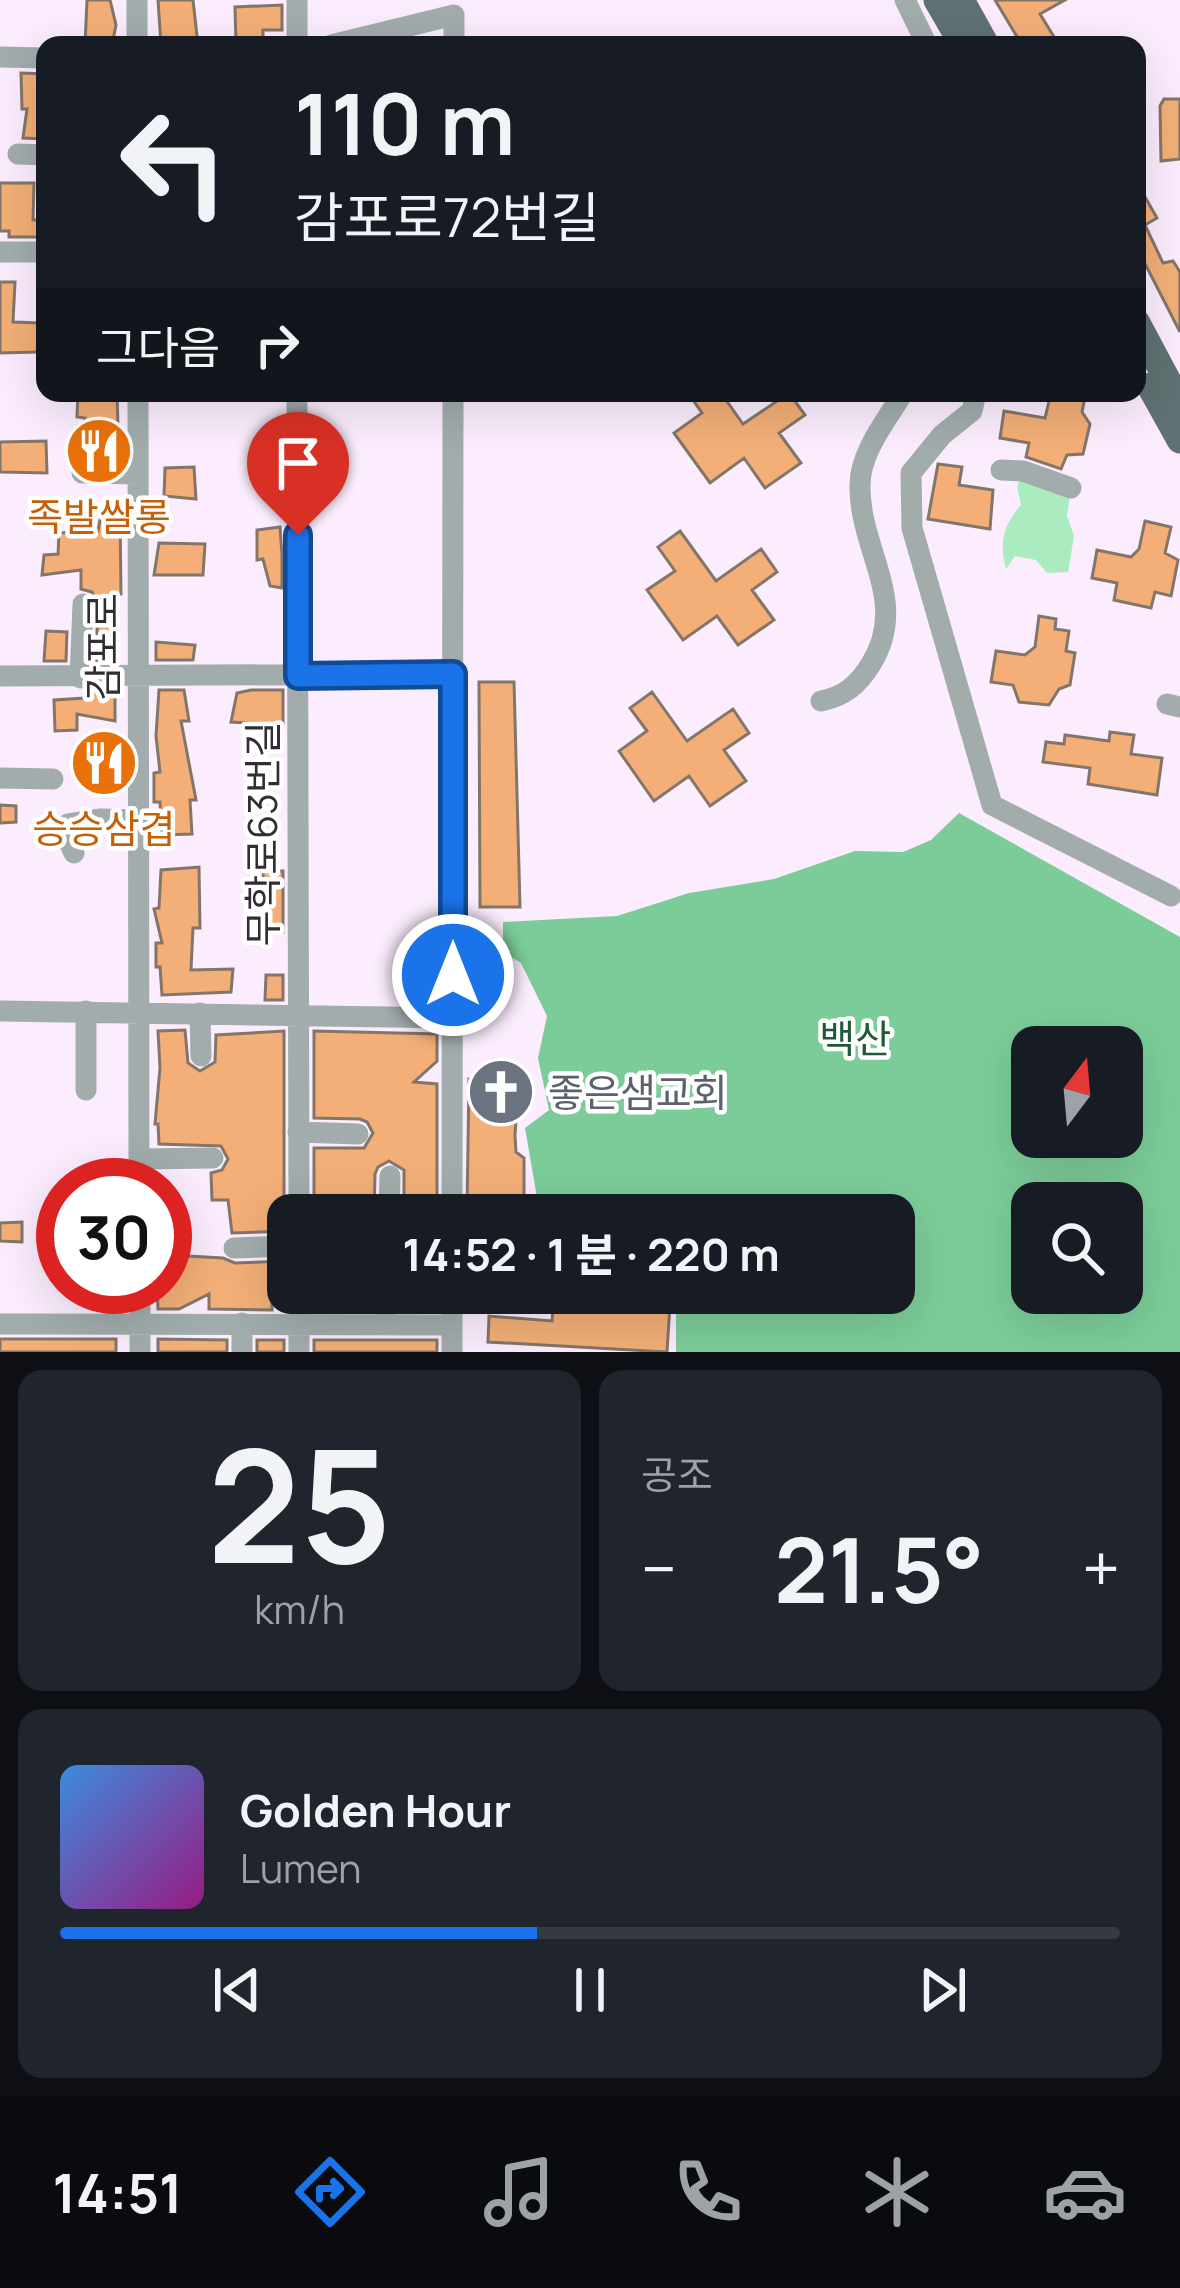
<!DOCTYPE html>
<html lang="ko">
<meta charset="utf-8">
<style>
body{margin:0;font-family:Manrope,"Noto Sans KR",sans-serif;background:#20242c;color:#f1f3f6;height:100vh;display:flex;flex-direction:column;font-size:45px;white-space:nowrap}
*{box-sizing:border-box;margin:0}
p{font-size:39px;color:#9ea1a6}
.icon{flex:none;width:66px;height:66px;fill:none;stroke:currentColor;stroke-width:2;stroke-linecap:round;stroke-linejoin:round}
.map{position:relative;height:1352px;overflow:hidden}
.drawer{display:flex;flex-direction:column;gap:18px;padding:18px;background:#0d0f14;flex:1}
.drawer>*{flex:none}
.hud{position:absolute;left:36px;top:36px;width:1110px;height:366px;border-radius:24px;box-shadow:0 12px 48px #0002;background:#171b24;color:#f1f3f6;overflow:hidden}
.needle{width:78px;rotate:16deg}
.controls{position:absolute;left:1011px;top:1026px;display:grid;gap:24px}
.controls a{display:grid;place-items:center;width:132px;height:132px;border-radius:24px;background:#171b24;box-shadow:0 12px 48px #0002;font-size:60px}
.speed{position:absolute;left:36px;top:1158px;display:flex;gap:24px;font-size:60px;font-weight:700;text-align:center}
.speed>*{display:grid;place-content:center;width:156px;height:156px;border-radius:50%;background:#171b24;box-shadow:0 12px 48px #0002;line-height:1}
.speed .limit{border:18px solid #d22;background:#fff;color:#111}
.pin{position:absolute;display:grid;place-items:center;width:102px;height:102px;color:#fff;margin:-123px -51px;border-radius:50% 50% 50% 0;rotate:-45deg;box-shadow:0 0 12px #0007}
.pin .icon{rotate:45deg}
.me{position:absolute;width:132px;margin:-66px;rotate:0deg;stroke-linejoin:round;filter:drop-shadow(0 0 9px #0008)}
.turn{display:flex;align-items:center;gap:42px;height:252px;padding:0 60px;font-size:54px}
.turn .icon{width:156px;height:156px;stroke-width:2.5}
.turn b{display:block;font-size:84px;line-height:102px}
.then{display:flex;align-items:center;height:114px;padding:0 60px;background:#0003;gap:24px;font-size:45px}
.big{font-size:90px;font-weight:700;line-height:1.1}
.drawer .card{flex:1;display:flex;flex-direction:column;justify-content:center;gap:18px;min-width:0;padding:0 42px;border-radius:24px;background:#20242c}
.drawer .dial{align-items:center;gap:0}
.dial b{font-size:156px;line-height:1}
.song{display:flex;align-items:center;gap:36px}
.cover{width:144px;height:144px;border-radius:18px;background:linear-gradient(135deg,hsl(210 70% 55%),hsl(310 70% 35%))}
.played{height:12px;border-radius:6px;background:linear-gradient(90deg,#1a73e8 45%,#363941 45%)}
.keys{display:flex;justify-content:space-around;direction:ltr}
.heat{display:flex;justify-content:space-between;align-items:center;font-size:66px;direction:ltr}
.drawer .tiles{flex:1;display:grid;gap:18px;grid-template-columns:1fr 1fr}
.card:last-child{grid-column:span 2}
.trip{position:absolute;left:267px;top:1194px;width:648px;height:120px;border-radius:24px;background:#171b24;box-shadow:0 12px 48px #0002;font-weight:700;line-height:120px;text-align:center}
.dock{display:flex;height:192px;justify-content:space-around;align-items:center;background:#090b0e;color:#9ea1a6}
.dock .icon{width:84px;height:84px}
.dock .selected{color:#1a73e8}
.dock b{font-size:54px;color:#f1f3f6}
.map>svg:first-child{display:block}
.green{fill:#aaebbf}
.forest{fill:#7ccc99;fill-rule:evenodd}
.building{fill:#f3af77;stroke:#847569;stroke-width:3}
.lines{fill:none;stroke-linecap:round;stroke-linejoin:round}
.minor{stroke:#a2acac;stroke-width:21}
.major{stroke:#5f7172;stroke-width:27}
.route-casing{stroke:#114b97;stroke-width:30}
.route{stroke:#1a73e8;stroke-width:21}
.labels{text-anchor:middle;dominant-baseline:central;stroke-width:9;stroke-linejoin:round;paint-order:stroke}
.food-label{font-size:39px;fill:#c56008;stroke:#fff}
.street-label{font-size:39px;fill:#322d33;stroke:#fff}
.park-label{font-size:39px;fill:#1f5937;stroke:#fff}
.worship-label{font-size:39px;fill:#5b616d;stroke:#fff;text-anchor:start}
</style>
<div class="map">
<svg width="1180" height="1352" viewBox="0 0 1180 1352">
<rect width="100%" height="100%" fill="#fbedfd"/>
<path class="green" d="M1023,471L1071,488L1067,516L1074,536L1068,572L1047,573L1036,560L1015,556L1006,569C999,544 1003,525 1021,505L1017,487Z"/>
<path class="forest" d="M959,813L1180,937V1352H676V1293H894V1215H540L525,1128L549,1110L538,1058L547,1016L521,963L503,952V922L617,916L689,893L774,879L855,851L903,852L931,840ZM1032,1047H1122V1137H1032ZM1032,1203H1122V1293H1032Z"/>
<path class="building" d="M87,0H110L116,25L112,45H85Z
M158,0H193L198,45H161Z
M995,0H1065L1040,14L1059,45H1022Z
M282,5V30H263V45H236L235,7Z
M21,73L45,74V139L23,138L27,109H22Z
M1164,99H1180V159L1161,161L1160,106Z
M0,183H34L33,220H45V237H9V231H0Z
M1137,183L1157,218L1145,225L1163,263L1173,261L1180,272V332L1137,248Z
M0,282H15L13,322L40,323L37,352L0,353Z
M78,393H117L119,459L84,454L85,418L77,417Z
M688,393H721L743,424L789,393L805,415L779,433L801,463L765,488L744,458L710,483L674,433L702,413Z
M1051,393H1086L1082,412L1090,424L1083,454L1067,455L1061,469L1026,457L1029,443L1000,438L1004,411L1045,418Z
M46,441L47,473L0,472V442Z
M257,454H281L278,472L257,475Z
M938,464L962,467L959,485L993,490L990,529L928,519Z
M194,467L196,499L164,496L165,468Z
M101,514H120L121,594H112L110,648L118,649L116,660L96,661L98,603L92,592L81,589V570L42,575L44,555L58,554L59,533L98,531Z
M1145,521L1171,527L1165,553L1178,560L1171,596L1155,592L1151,608L1114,600L1117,583L1092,578L1097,550L1131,557L1139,549Z
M280,527L282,555V588L270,586L263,559L257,560V530Z
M680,531L716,581L761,549L777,572L752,590L774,620L738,645L717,616L683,640L647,590L675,571L658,547Z
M159,543L205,544L203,575H154Z
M1039,616L1056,619L1055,629L1069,631L1066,651L1075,653L1070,685L1059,689L1049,705L1019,702L1013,685L991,682L996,651L1025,655L1035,647Z
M46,631L67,632L66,661H44Z
M156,642L195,645L193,660H156Z
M479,682H514L520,907H480Z
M115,690V721L77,714V730L55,731L54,700L85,698L88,691Z
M159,690H184L189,721H181L196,800H190L192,834L162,835L160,802H154V773L160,772L156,736Z
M251,690H283V725L231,722L237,693Z
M652,692L687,741L733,709L749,733L724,750L746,781L710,806L689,776L654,801L619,751L647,731L630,708Z
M1110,732L1134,735L1131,754L1162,758L1157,795L1088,784L1090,768L1043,762L1046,742L1064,744L1065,735L1109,741Z
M79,751H117V779L84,780Z
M0,805L16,806V822L0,823Z
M199,867L200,928H193L191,970L233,969L231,992L162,995L160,967H156V943H162L154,909L159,908L161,870Z
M263,871H283V932L265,931Z
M266,975H283V1000H265Z
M185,1030L188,1063L200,1071L215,1062L216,1035L284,1031V1215L288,1231L232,1233L228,1200H212L211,1173L222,1170L228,1159L221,1146L159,1144L158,1124H155L160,1068L158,1031Z
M314,1031L437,1034V1061L414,1082L437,1084V1212L404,1215V1170L389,1161L378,1167L375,1174L374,1213L314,1212V1148H364L373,1133L367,1122L360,1119L314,1118Z
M469,1079L524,1081L525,1106H517L515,1135L516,1152L524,1158V1215H498V1209L467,1210Z
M22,1222V1242L0,1241V1223Z
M165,1231H189L188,1256L223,1258L235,1263L288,1261V1281H272V1310L209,1309V1294L179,1309H158L157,1287L165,1288Z
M314,1293H371L370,1310H314Z
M401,1293H437V1310H400Z
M554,1296L670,1304L667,1352L488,1342L489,1316L552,1321Z
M0,1339H116V1352H0Z
M158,1339L227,1340V1352H158Z
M257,1340H284V1352H257Z
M314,1340H437V1352H314Z"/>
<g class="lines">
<path class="minor" d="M137,0V45
M297,0V45
M905,0L927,45
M331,45L454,15V45
M0,57L45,58
M18,154L45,155
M0,252H45
M138,393L139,1185
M297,393L299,1215
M976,393L972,411L942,435L911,473L912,528L992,805L1171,896
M1001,470L1023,471L1071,488
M82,473L138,474
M0,676L453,674
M80,678L83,604
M821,701C845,696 858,685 871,664C910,601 859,551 860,485C860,452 887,420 903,393
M1167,704L1180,707
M0,778L53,779
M74,853L69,842L68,824L101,819L139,820
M0,1011L453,1018
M200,1013L201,1056
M86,1090V1011
M298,1132L358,1134
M139,1159L213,1158
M389,1215L390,1176
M452,1215L453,393
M234,1248L288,1246
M140,1287V1352
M299,1293V1352
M452,1293V1352
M242,1323V1352
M0,1324L452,1325
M385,1324L386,1293"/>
<path class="major" d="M937,0L963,45
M961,0L986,45
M1137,323L1180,404
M1150,386L1180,440"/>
</g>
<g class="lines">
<defs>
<path id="route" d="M298,535V676L453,674V975"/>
</defs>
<use href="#route" class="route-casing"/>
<use href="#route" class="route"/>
</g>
<defs>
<symbol id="restaurant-disc" viewBox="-11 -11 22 22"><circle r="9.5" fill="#e8710a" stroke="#fff"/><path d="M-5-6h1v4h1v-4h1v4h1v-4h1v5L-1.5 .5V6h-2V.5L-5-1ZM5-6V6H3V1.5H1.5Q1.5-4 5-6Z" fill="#fff"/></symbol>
<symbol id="church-disc" viewBox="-11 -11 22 22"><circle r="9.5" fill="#6b7280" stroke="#fff"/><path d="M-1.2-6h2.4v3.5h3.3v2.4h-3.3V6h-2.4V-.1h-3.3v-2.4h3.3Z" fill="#fff"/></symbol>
</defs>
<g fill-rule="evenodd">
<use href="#restaurant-disc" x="61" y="413" width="76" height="76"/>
<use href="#restaurant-disc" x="66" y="725" width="76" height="76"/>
<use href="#church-disc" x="463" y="1054" width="76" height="76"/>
</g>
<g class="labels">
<g class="food-label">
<text x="99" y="516">족발쌀롱</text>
<text x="104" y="828">승승삼겹</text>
</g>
<g class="street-label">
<text transform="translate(102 647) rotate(-90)">감포로</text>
<text transform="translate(262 834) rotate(-90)">무학로63번길</text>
</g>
<g class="park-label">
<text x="855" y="1038">백산</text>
</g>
<g class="worship-label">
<text x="548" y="1092">좋은샘교회</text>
</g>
</g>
</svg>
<div class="controls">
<a><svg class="needle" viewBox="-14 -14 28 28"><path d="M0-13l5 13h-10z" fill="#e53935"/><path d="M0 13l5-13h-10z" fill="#9ea1a6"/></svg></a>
<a><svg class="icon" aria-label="search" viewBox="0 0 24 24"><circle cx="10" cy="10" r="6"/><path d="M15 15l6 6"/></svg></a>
</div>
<div class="speed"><div class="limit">30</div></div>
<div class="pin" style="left:298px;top:535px;background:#d93025"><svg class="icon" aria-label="arrive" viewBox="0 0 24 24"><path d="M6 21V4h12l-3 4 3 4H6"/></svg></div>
<svg class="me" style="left:453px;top:975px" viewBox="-20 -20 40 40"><circle r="17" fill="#1a73e8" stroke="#fff" stroke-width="3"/><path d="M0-11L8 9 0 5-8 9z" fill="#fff"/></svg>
<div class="trip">14:52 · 1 분 · 220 m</div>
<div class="hud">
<div class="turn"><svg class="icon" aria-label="left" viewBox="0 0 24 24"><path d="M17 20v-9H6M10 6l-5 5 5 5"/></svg><div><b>110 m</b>감포로72번길</div></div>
<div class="then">그다음<svg class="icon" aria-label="right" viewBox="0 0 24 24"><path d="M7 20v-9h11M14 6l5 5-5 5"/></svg></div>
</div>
</div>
<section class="drawer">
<div class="tiles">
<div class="card dial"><b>25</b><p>km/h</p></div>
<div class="card"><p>공조</p>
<div class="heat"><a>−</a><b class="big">21.5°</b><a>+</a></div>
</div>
<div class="card">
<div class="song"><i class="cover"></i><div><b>Golden Hour</b><p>Lumen</p></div></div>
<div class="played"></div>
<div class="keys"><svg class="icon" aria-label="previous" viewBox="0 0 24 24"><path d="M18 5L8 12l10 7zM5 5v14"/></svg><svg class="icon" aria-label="pause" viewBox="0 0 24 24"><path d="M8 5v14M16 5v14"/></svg><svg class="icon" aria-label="next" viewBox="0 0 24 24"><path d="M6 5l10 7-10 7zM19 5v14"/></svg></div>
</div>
</div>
</section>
<nav class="dock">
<b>14:51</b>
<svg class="icon selected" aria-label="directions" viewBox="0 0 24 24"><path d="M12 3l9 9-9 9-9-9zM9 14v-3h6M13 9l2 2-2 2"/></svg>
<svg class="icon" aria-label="music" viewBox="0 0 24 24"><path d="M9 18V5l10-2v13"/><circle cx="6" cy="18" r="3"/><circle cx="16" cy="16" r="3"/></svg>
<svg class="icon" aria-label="phone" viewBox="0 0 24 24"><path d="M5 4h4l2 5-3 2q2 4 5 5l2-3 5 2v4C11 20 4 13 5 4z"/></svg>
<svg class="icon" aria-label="climate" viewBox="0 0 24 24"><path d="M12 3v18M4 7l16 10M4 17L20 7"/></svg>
<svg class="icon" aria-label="car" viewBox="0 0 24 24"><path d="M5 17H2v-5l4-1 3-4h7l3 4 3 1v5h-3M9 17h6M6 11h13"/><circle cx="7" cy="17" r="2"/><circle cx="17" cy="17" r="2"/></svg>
</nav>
